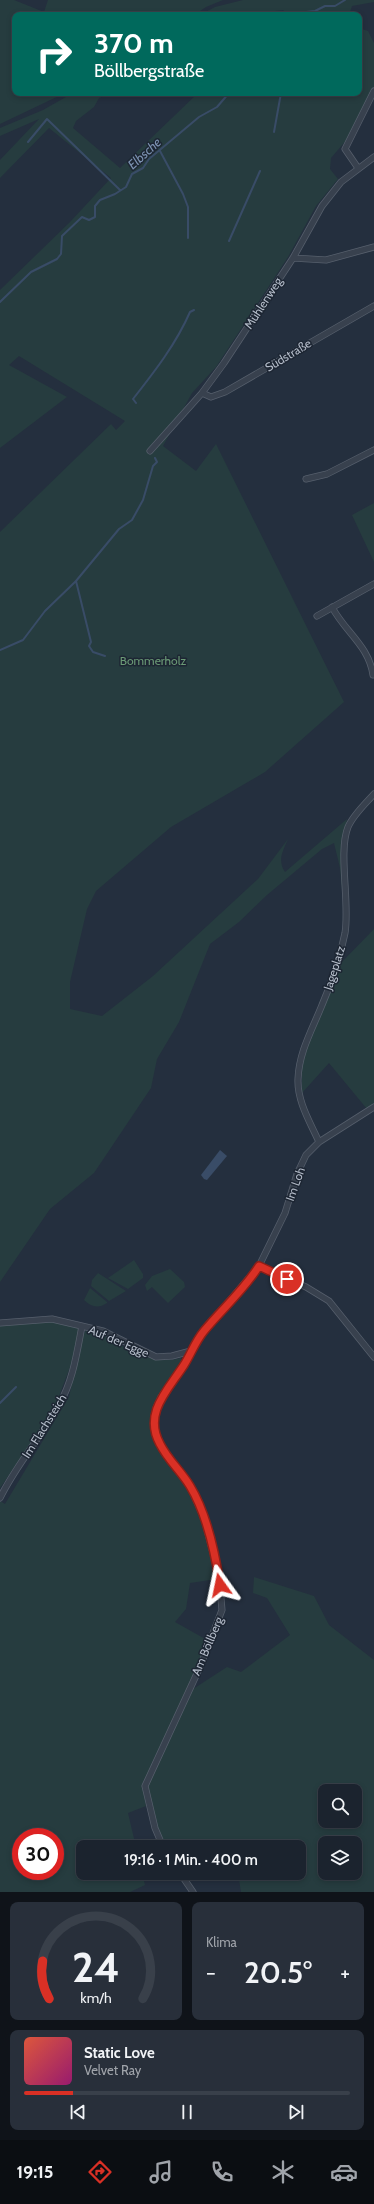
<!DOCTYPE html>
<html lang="de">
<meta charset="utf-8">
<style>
body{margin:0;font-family:Cabin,sans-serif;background:#282f3a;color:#f1f3f6;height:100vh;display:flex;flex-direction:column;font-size:15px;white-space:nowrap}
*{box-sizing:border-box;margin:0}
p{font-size:13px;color:#a0a4aa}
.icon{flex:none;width:22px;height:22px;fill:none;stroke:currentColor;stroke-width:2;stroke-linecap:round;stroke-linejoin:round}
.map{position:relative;height:1892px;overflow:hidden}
.details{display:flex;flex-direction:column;gap:10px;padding:10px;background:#0f1319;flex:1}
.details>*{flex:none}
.hud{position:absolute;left:12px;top:12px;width:350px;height:84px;border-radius:8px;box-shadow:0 2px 6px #0003,0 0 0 1px #39404a;background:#00695c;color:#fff;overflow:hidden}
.buttons{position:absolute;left:318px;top:1784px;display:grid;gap:8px}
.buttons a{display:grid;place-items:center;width:44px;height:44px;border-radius:8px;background:#1b232e;box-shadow:0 2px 6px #0003,0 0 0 1px #39404a;font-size:20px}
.speed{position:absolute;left:12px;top:1828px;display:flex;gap:8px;font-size:20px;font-weight:700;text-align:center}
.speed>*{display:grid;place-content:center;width:52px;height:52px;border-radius:50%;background:#1b232e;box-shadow:0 2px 6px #0003,0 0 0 1px #39404a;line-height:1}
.speed .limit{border:6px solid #d22;background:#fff;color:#111}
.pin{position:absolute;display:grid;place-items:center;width:34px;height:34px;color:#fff;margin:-17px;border:2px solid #fff;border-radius:50%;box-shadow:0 1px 4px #0007}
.me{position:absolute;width:44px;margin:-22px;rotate:348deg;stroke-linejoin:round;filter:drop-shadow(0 0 3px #0008)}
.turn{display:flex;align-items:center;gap:14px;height:84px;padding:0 16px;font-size:18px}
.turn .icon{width:52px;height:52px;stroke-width:2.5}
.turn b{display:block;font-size:28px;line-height:34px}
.big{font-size:30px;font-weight:600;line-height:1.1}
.details .tile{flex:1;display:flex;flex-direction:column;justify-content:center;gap:6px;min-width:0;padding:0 14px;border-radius:8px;background:#282f3a}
.details .dial{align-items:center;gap:0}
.dial svg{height:104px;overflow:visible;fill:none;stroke:#39404a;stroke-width:7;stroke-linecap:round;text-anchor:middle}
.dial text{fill:#f1f3f6;stroke:none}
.song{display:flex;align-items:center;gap:12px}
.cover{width:48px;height:48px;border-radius:6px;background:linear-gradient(135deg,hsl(10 70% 55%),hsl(320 70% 35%))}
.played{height:4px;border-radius:2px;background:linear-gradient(90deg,#d93025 15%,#39404a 15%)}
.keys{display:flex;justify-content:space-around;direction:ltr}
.heat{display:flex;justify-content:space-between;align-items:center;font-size:22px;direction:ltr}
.details .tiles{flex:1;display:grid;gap:10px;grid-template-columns:1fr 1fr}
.tile:last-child{grid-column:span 2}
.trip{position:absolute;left:76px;top:1840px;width:230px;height:40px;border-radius:8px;background:#1b232e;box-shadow:0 2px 6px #0003,0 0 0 1px #39404a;font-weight:600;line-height:40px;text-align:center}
.tabs{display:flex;height:64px;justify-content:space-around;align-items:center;background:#0b0e12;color:#a0a4aa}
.tabs .icon{width:28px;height:28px}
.tabs .current{color:#d93025}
.tabs b{font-size:18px;color:#f1f3f6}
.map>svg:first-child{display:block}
.green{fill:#263c3f;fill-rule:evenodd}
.water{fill:#394c67}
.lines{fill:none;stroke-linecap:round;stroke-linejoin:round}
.stream{stroke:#394c67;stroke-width:2}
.minor-casing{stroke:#565f6c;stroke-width:7}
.minor{stroke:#38414e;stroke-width:5.5}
.route-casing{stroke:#8d1f18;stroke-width:10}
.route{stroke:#d93025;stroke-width:7}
.labels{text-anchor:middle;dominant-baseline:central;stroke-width:3;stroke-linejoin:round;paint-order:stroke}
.street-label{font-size:12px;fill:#b4bcc9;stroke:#1d2633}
.park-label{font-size:12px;fill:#6b9a76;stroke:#1d2633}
.water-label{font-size:13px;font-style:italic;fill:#7c92b1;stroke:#1d2633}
</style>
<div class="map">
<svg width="374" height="1892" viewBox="0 0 374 1892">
<rect width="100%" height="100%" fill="#242f3e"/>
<path class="green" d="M0,0H14L44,12L48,0H223L206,7L194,15H15V93H65L0,124Z
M243,0H374V2L352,6L349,15H279L284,10L241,15H200L215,7Z
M359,28L368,31L374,43V88L368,98L349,137L331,158L330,169L338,179L316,206L288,257L216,367L192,393L163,446L196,471L216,444L344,702L265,772L171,827L96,891L87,909L70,982V1009L102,1016L153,976L258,879L288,839C283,851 277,860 285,872L347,819L344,837L343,900L340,868L334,843L322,849L267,895L239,922L210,944L179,1022L157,1059L151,1088L94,1173L50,1209L0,1282V532L111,424L116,430L125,421L19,356L9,365L67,397L0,448V290L70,222L111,178L49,128L0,178V160L39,119L0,136V128L43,110L73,93H110L99,98L94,107L76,121L73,128L120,168L198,93H359Z
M374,503V562L352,515Z
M374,929V1103L367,1109L329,1063L302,1093V1062L313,1028L340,964Z
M134,1260L143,1274V1278L128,1289L108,1278Z
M170,1269L184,1282L185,1287L168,1303L152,1287L147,1291L145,1285L152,1276Z
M98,1273L126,1291L109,1301L91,1286L92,1280Z
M90,1288L107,1302V1303C98,1309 91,1307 84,1300Z
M52,1320L80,1327L72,1362L53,1412L0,1488V1325Z
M92,1330C121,1343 147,1367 181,1358V1364L160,1393L154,1409L152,1418L154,1435L188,1486L203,1518L217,1579L190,1583L186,1609L175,1622L207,1640L199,1666L146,1777L143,1788L146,1806L128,1813L136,1847H83V1873H142L145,1885L130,1892H0V1501L5,1504L69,1397L83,1334L86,1331ZM21,1837H55V1871H21Z
M254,1577L314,1596L329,1625L374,1660V1892H241L238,1873H299V1847H166C156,1827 145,1803 148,1781L190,1691L227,1667L241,1672L290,1635L267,1598L253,1593ZM325,1791H355V1821H325ZM325,1843H355V1873H325Z
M183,1873H234L187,1880Z"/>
<path class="water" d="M220,1150L227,1156L207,1180L204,1179L201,1175Z"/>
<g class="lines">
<path class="stream" d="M303,15L306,12L315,11L325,6H335L345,0
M274,132L281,93
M28,142L47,119L120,190
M160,151L183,194L188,207V238
M229,241L260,171
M0,302L31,272L57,259L61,254L62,236L82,217L89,220L95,217V206L100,200L115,194L126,187L132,174L143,168L149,159L199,117L217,107L229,93
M136,403L133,399C155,371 176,344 190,312L194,310
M76,581L91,642L89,646L93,652L105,656
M0,650L23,640L45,611L76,581L119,529L132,520L143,500L153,466L157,462L155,458
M0,1403L16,1387"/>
<defs>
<path id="minor" d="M358,168L345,149L374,91
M293,258L326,260L374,247
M202,393L211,397L225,392L374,306
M150,451L202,393L224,363L293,258L322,206L341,182L374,157
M306,479L327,474L374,450
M332,607C345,632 369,646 373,675
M317,616L374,584
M319,1142C310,1122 297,1101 298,1079C299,1052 312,1030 322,1005C332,982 340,958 345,933C350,903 338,852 348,827C353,815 365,804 374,794
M259,1266L306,1287L329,1301L374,1357
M0,1323L52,1319L103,1331L156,1357L172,1356L191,1351
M0,1498C16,1465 41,1437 59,1405C73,1381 77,1352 82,1326
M163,1847L155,1828L145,1786L200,1667L222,1610L219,1576L204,1518L190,1486L159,1444L154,1428L156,1408L161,1397L184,1364L191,1351L203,1332L259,1266L285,1213L297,1174L306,1155L319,1142L374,1107
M180,1873L193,1892"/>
</defs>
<use href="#minor" class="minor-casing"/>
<use href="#minor" class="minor"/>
</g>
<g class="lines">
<defs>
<path id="route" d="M220,1585C215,1552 207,1514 190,1486C181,1471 168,1460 160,1444C143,1413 168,1390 184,1365C191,1354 195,1342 204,1331C222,1309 244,1290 259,1266L287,1279"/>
</defs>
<use href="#route" class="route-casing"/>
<use href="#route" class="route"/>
</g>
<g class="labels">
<g class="street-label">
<text transform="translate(263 303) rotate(-57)">Mühlenweg</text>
<text transform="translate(288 355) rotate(-31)">Südstraße</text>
<text transform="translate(334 968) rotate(-72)">Jageplatz</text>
<text transform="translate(295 1184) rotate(-70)">Im Loh</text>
<text transform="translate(119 1341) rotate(23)">Auf der Egge</text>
<text transform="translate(44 1426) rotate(-58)">Im Flachsteich</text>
<text transform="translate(207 1646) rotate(-67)">Am Böllberg</text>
</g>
<g class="park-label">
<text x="153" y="660">Bommerholz</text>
</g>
<g class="water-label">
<text transform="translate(144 153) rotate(-42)">Elbsche</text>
</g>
</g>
</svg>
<div class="buttons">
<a><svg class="icon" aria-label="search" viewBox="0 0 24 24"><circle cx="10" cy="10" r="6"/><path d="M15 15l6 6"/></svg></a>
<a><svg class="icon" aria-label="layers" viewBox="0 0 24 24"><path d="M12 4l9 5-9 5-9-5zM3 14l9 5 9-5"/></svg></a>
</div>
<div class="speed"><div class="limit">30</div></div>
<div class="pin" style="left:287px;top:1279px;background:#d93025"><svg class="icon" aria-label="arrive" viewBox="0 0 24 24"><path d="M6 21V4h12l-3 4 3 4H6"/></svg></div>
<svg class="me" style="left:220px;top:1585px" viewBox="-20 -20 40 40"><path d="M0-17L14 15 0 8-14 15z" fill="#d93025" stroke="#fff" stroke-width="4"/></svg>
<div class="trip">19:16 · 1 Min. · 400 m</div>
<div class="hud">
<div class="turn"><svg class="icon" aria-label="right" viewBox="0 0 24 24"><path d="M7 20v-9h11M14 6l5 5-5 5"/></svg><div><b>370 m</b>Böllbergstraße</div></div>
</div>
</div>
<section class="details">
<div class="tiles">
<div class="tile dial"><svg viewBox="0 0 100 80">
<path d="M14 69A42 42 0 1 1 86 69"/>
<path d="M14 69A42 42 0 0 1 9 40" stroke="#d93025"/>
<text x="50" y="56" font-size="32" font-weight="700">24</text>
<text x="50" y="72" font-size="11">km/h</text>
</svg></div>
<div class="tile"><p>Klima</p>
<div class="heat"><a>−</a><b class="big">20.5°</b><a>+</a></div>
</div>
<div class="tile">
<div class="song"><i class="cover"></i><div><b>Static Love</b><p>Velvet Ray</p></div></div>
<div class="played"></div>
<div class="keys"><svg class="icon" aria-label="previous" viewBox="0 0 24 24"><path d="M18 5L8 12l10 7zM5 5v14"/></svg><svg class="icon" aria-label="pause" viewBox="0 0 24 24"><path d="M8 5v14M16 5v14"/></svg><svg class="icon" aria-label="next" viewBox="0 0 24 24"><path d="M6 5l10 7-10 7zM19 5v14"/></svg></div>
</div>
</div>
</section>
<nav class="tabs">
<b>19:15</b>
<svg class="icon current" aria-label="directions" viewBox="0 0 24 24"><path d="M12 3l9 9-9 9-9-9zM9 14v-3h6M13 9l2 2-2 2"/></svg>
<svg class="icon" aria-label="music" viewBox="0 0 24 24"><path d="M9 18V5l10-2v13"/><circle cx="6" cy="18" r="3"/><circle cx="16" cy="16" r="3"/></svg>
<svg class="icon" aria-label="phone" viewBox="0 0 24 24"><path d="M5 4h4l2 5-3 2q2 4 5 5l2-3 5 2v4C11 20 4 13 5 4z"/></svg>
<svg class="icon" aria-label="climate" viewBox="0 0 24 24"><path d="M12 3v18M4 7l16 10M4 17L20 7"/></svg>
<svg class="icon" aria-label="car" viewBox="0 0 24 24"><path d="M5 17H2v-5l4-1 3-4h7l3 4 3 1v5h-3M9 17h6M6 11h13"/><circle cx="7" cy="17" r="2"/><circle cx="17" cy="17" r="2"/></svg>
</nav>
